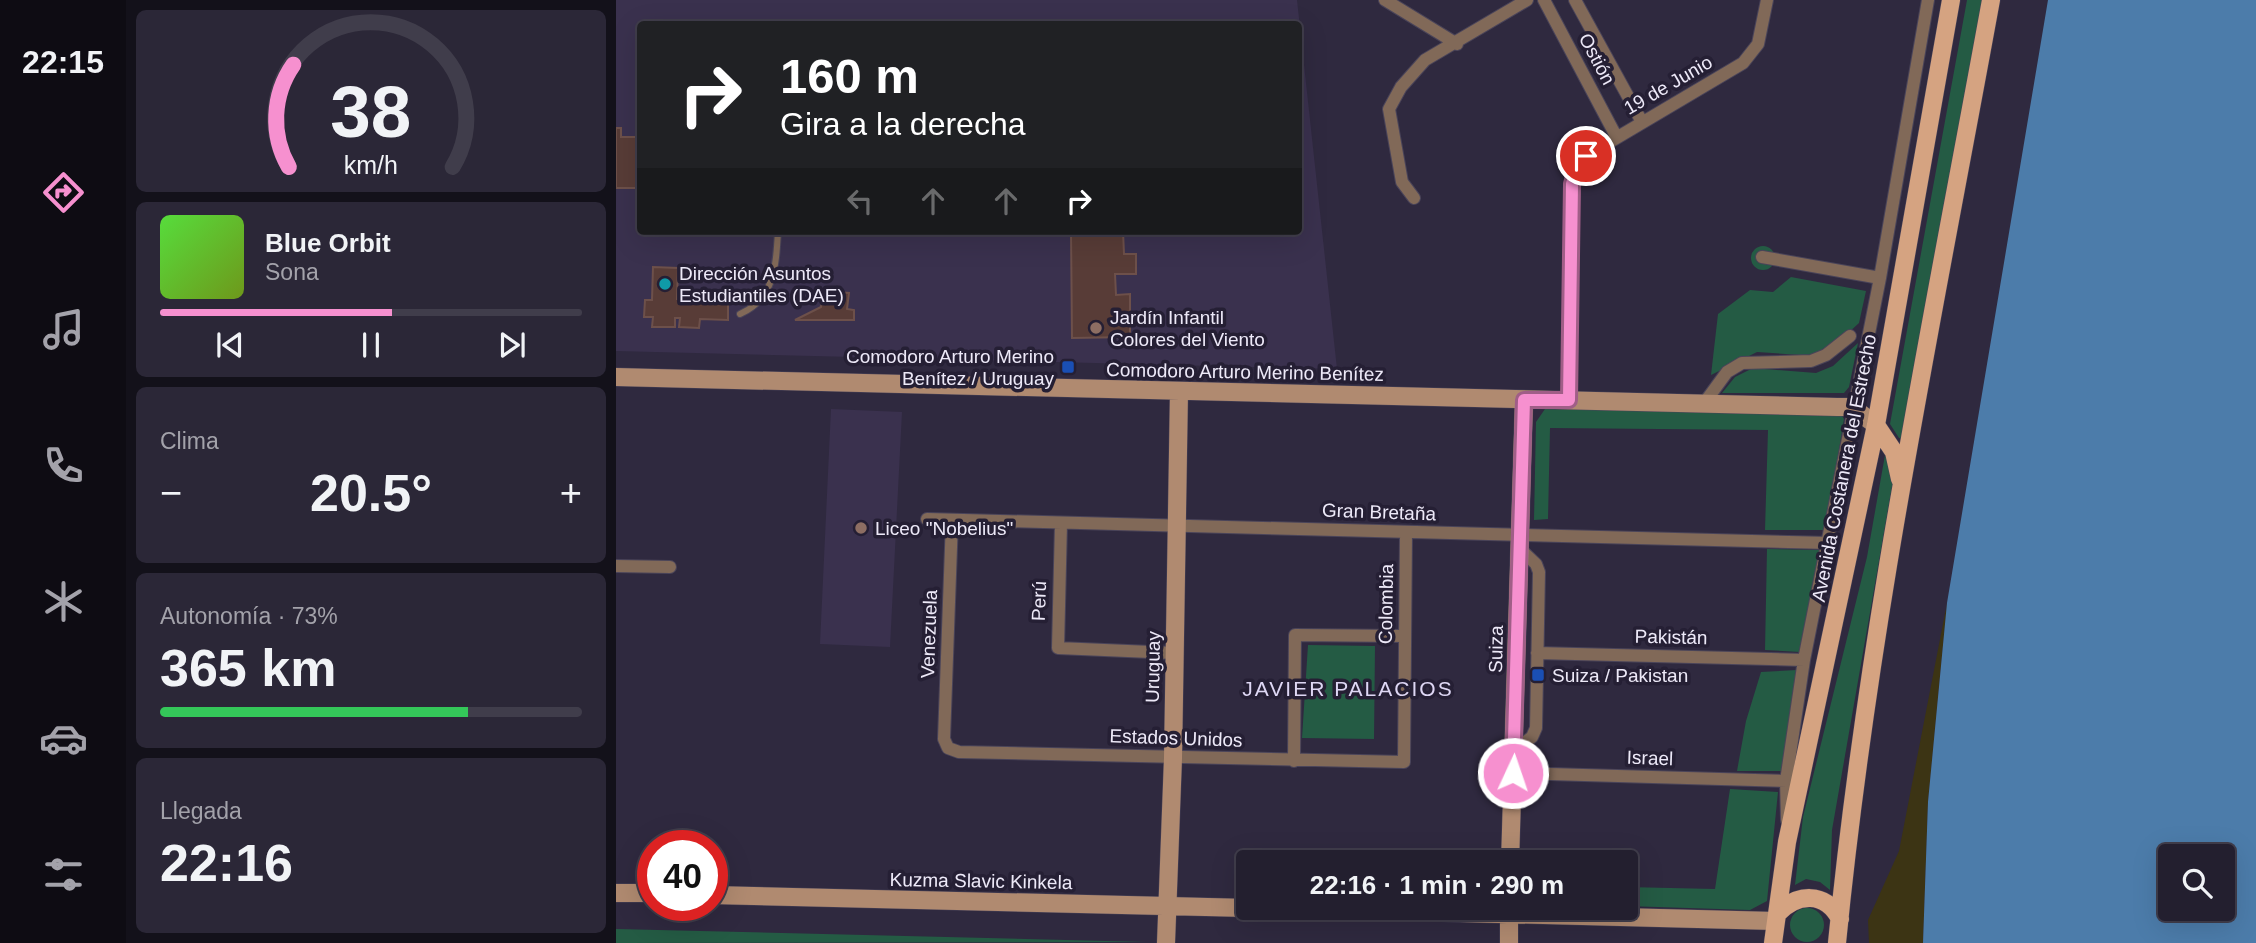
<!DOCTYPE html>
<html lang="es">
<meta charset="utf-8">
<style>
body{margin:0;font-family:Helvetica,sans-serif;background:#2b2737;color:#f1f3f6;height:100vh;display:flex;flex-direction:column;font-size:26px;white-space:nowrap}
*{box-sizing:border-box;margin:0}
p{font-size:23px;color:#a3a2aa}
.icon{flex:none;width:38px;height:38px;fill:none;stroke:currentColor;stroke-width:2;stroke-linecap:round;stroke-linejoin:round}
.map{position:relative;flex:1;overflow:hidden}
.panel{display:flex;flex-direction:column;gap:10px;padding:10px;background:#13111a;width:490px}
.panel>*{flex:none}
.hud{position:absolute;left:21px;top:21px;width:665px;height:214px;border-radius:7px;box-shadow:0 7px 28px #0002,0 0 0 2px #403d4b;background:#202124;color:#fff;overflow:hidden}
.buttons{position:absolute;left:1542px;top:844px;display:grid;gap:14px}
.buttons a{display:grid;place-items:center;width:77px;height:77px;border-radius:7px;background:#231f2f;box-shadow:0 7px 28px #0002,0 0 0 2px #403d4b;font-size:35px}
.speed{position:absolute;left:21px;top:830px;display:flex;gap:14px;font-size:35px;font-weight:700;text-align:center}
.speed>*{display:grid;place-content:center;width:91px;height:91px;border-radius:50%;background:#231f2f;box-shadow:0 7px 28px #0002,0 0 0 2px #403d4b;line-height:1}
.speed .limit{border:10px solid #d22;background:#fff;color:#111}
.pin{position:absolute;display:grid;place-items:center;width:60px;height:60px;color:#fff;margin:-30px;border:4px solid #fff;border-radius:50%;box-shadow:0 2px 7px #0007}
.me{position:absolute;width:77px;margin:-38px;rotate:3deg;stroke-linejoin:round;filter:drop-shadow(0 0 5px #0008)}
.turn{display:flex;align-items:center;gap:24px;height:147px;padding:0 28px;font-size:32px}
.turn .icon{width:91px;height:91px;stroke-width:2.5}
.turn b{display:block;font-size:49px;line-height:60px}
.lanes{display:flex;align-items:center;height:66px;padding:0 28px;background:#0003;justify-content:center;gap:35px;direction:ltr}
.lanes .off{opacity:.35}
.big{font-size:52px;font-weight:700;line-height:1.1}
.panel .tile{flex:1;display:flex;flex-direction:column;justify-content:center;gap:10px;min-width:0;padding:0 24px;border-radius:10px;background:#2b2737}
.panel .dial{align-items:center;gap:0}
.dial svg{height:182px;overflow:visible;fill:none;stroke:#403d4b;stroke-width:7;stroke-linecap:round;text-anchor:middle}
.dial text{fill:#f1f3f6;stroke:none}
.song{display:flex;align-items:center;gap:21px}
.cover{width:84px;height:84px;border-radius:10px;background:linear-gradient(135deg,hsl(110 70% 55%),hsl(80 70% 35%))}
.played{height:7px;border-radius:4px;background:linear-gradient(90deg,#f690cf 55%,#403d4b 55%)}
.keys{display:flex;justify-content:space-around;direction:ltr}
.heat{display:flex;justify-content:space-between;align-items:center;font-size:38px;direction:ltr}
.charge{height:10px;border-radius:5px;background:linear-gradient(90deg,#34c759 73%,#403d4b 0)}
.trip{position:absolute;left:620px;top:850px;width:402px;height:70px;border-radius:7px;background:#231f2f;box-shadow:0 7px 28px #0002,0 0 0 2px #403d4b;font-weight:700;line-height:70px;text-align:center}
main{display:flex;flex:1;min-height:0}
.tabs{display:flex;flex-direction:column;width:126px;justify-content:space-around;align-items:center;background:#0e0c13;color:#a3a2aa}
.tabs .icon{width:49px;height:49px}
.tabs .selected{color:#f690cf}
.tabs b{font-size:32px;color:#f1f3f6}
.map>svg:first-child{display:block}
.built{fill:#3a314e;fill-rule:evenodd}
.green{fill:#245b44}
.sand{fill:#3c3414}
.water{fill:#4c7caa;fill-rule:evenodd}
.building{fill:#583c37;stroke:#6d504a;stroke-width:2}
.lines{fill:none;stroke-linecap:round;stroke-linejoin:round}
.lane-casing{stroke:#4a4459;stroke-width:8}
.street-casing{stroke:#4a4459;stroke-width:14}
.secondary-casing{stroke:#4a4459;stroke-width:19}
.primary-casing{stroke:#4a4459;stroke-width:19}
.lane{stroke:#816958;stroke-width:6}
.street{stroke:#816958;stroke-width:12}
.secondary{stroke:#b08a70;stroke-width:18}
.primary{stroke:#d5a381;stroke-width:18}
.route-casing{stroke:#a05e87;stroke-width:18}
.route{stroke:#f690cf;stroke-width:12}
.culture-dot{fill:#0f9aa8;stroke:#251f34;stroke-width:2.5}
.education-dot{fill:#8d6e63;stroke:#251f34;stroke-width:2.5}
.transit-dot{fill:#1a4fb4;stroke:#251f34;stroke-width:2.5}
.labels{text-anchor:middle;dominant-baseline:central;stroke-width:7;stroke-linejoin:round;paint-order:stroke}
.street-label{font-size:19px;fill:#ede9f8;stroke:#251f34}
.poi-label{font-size:19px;fill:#ede9f8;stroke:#251f34;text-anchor:start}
.neighbourhood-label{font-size:21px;letter-spacing:2px;fill:#ded7f4;stroke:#251f34}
</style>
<main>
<nav class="tabs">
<b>22:15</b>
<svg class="icon selected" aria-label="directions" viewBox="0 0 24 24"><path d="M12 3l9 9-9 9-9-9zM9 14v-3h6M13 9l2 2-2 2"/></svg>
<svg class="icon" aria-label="music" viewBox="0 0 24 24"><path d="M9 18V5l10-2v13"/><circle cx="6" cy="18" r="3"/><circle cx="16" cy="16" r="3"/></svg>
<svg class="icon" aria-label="phone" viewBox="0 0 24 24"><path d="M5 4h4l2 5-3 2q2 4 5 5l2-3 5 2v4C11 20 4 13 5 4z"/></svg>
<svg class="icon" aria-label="climate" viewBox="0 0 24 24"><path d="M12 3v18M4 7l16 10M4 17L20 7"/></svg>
<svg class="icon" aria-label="car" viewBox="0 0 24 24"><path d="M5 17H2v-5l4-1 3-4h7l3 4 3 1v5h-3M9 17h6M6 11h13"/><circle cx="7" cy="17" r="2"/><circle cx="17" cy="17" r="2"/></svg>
<svg class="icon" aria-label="filters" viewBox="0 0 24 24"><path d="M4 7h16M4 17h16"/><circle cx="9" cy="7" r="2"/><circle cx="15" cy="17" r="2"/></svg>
</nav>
<section class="panel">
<div class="tile dial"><svg viewBox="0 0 100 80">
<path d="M14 69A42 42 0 1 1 86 69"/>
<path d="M14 69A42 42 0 0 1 16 24" stroke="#f690cf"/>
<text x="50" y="56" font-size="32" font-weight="700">38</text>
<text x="50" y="72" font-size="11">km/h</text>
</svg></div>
<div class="tile">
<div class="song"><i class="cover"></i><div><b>Blue Orbit</b><p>Sona</p></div></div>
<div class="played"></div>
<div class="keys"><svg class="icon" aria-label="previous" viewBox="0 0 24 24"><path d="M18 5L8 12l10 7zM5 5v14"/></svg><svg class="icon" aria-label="pause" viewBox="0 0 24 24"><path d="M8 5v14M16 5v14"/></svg><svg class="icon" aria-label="next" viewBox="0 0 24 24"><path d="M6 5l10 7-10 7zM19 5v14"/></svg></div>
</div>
<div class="tile"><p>Clima</p>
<div class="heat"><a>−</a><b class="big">20.5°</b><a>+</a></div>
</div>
<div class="tile"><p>Autonomía · 73%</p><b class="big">365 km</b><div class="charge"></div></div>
<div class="tile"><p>Llegada</p><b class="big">22:16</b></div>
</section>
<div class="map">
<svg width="1640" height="943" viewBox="0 0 1640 943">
<rect width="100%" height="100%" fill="#2f293f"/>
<path class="built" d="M0,0H681L721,369L0,351ZM24,24H682V231H24Z
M215,409L286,412L274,647L204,644Z"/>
<path class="green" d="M1351,0H1370L1289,439L1283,438L1274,424Z
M1135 258a12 12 0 1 1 24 0a12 12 0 1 1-24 0Z
M1175,277L1250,291L1243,323L1218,346L1199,356L1141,352L1095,375L1102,314L1134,290L1157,292Z
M1242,343L1233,387L1228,393H1106L1119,377L1137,368L1200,373L1217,366Z
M929,409L1225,414L1228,419L1210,530H1149L1152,430L934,428L932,519L918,520L920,422Z
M1269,455H1273L1278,475L1216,830L1214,890L1204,882L1190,879L1179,885L1187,817L1251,557Z
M1151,549L1204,550L1184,652L1149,650Z
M692,645L759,646L758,739L686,738Z
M1181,670L1167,771H1121L1130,721L1145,672Z
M1114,789L1162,792L1151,901L1134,910L1010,906V887L1099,889Z
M1174 925a17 17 0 1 1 34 0a17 17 0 1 1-34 0Z
M0,929L531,942L0,943Z"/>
<path class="sand" d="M1331,603L1312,802L1307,943H1253L1252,920L1283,851Z"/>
<path class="water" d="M1432,0H1640V943H1307L1312,802L1331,603ZM1554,856H1606V908H1554Z"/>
<path class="building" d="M0,128H5V137H24V188H0Z
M455,231H507L508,254H520V274H499L500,295L514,294V337L456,338Z
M37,267L62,268L61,299L112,301V320L84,319L83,328L63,327L64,318H59V327H36L37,317H28L29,300H36Z
M208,291L233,293L231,309L238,310V320H179L205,307Z"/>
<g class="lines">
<defs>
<path id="lane" d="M124,314C159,299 160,265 162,231"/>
<path id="street" d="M769,0L841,44
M928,0L1000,136
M959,0L1026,122
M798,198L786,182L773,109L785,87L809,60L911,0
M1146,257L1264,278
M953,400L956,184L959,169L970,156L1127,63L1142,44L1151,0
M1089,402L1111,372L1126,363L1195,361L1210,355L1234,336
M311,519L1213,543
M336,520L328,739L332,748L343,752L788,762L790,532
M445,523L442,648L558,653
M0,566L54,567
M921,653L1188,660
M898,751L916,737L920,728L923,572L920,564L903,548
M678,761L679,635L788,636
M897,773L1170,781
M1171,820L1170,781L1188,660L1264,278L1312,0"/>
<path id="secondary" d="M0,377L1221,407H1236L1260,425
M894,863L908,400
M0,893H37
M96,895L632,908
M651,908L1159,921
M550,943L557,758L563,391
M893,943V908"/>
<path id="primary" d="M1260,425L1278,452L1284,479
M1161,914C1181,893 1209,891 1224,919
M1157,943L1171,842L1260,425L1335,0
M1221,943C1252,626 1318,313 1375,0"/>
</defs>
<use href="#lane" class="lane-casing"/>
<use href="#street" class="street-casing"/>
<use href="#secondary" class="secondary-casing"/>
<use href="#primary" class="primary-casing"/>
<use href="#lane" class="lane"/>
<use href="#street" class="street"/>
<use href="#secondary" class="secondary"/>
<use href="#primary" class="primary"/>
</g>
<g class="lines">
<defs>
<path id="route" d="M897,773L908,400H953L956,184L960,170L970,156"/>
</defs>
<use href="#route" class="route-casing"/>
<use href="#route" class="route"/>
</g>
<circle class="culture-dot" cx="49" cy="284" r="7"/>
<g class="education-dot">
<circle cx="480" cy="328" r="7"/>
<circle cx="245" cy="528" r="7"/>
</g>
<g class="transit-dot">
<rect x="445" y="360" width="14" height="14" rx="3.5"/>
<rect x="915" y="668" width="14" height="14" rx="3.5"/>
</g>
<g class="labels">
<g class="street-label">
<text transform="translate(981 59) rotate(62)">Ostión</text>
<text transform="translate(1052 85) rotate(-30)">19 de Junio</text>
<text transform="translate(629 372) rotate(1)">Comodoro Arturo Merino Benítez</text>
<text transform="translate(1228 468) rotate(-79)">Avenida Costanera del Estrecho</text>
<text transform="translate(763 512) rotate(2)">Gran Bretaña</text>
<text transform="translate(423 601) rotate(-88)">Perú</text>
<text transform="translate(770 604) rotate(-89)">Colombia</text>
<text transform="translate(313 634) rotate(-88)">Venezuela</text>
<text transform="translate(1055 637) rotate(1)">Pakistán</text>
<text transform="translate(880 649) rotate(-89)">Suiza</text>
<text transform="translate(537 667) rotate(-89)">Uruguay</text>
<text transform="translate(560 738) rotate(2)">Estados Unidos</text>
<text transform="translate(1034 758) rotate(2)">Israel</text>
<text transform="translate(365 881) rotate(1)">Kuzma Slavic Kinkela</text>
</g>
<g class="poi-label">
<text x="63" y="273">Dirección Asuntos<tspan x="63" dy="22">Estudiantiles (DAE)</tspan></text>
<text x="494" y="317">Jardín Infantil<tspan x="494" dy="22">Colores del Viento</tspan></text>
<text x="438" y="356" text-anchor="end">Comodoro Arturo Merino<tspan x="438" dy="22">Benítez / Uruguay</tspan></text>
<text x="259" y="528">Liceo "Nobelius"</text>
<text x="936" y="675">Suiza / Pakistan</text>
</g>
<g class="neighbourhood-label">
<text x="732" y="688">JAVIER PALACIOS</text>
</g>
</g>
</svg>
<div class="buttons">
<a><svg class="icon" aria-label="search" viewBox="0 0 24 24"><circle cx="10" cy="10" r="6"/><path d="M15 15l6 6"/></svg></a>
</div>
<div class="speed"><div class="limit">40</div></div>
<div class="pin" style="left:970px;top:156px;background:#d93025"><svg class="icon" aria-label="arrive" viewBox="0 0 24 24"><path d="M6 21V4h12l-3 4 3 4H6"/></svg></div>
<svg class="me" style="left:897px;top:773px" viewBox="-20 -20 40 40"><circle r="17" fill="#f690cf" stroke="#fff" stroke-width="3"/><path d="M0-11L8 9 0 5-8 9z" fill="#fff"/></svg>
<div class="trip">22:16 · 1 min · 290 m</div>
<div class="hud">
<div class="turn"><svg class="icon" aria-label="right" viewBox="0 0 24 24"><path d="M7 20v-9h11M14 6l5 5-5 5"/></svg><div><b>160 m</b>Gira a la derecha</div></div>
<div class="lanes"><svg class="icon off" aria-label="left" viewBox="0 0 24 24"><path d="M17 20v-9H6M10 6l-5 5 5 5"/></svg><svg class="icon off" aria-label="ahead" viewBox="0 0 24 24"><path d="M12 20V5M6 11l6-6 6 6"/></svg><svg class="icon off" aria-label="ahead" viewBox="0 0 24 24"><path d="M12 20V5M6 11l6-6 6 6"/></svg><svg class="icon" aria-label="right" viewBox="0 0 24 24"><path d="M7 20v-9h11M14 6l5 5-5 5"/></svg></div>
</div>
</div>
</main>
